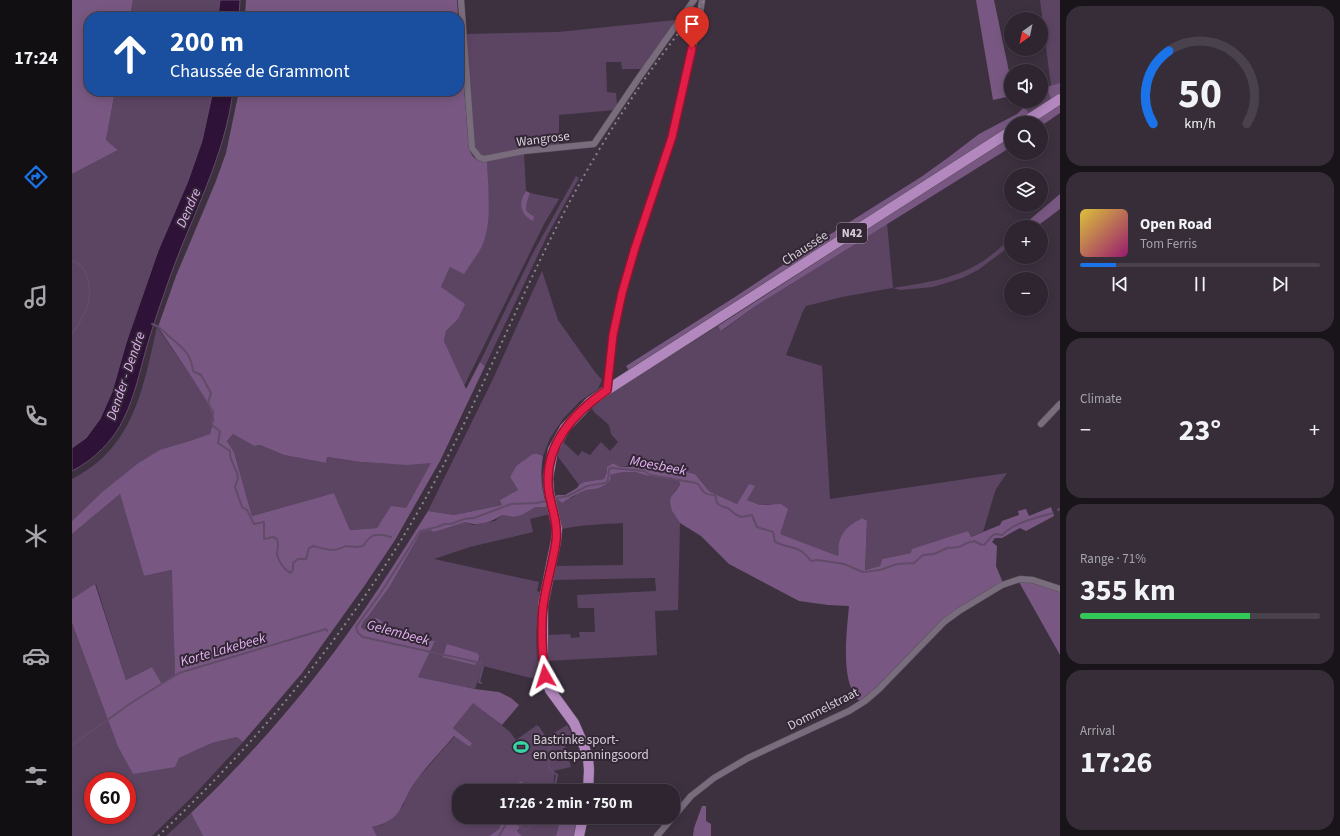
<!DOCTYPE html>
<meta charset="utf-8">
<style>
body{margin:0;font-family:"Source Sans 3",sans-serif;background:#362d38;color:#f1f3f6;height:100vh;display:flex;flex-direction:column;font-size:15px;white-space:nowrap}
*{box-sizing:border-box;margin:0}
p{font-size:13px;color:#a7a5ab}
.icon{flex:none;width:22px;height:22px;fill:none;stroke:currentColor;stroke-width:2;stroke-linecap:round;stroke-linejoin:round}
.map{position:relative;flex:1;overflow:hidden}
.sheet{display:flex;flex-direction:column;gap:6px;padding:6px;background:#19141a;width:280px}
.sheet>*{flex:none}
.banner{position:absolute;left:12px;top:12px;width:380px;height:84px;border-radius:16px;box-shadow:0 2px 10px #0003,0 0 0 1px #49424c;background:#1a4fa0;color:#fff;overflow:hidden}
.needle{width:26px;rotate:213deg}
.controls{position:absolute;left:932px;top:12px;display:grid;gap:8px}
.controls a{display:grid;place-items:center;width:44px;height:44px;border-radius:50%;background:#2e2530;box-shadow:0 2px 10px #0003,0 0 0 1px #49424c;font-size:20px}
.speed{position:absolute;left:12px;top:772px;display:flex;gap:8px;font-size:20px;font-weight:700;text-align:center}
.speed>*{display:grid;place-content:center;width:52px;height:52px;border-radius:50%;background:#2e2530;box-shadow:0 2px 10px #0003,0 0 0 1px #49424c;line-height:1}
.speed .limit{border:6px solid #d22;background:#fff;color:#111}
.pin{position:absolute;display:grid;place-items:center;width:34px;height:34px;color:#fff;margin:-41px -17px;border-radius:50% 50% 50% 0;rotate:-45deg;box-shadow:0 0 4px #0007}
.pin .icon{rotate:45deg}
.me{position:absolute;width:44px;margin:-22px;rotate:354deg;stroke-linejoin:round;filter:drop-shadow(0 0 3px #0008)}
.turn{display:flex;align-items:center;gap:14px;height:84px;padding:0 20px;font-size:18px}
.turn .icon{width:52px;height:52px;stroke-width:2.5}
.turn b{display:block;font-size:28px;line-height:34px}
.big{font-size:30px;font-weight:700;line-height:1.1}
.sheet .card{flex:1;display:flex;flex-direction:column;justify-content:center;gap:6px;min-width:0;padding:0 14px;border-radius:16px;background:#362d38}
.sheet .dial{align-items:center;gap:0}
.dial svg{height:104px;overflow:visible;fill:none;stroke:#49424c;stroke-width:7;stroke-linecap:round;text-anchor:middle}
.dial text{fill:#f1f3f6;stroke:none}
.song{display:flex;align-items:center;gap:12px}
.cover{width:48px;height:48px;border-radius:6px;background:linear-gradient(135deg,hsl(50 70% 55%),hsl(320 70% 35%))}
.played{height:4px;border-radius:2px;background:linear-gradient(90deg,#1a73e8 15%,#49424c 15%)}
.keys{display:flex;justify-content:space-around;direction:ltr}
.heat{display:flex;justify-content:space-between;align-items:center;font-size:22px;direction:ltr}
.charge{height:6px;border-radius:3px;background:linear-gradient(90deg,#34c759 71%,#49424c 0)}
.trip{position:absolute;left:380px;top:784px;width:228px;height:40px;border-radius:16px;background:#2e2530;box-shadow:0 2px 10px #0003,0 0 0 1px #49424c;font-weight:700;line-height:40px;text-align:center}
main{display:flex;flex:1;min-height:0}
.tab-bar{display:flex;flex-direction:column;width:72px;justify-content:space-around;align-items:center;background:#120f13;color:#a7a5ab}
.tab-bar .icon{width:28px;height:28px}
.tab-bar .current{color:#1a73e8}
.tab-bar b{font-size:18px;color:#f1f3f6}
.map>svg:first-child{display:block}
.green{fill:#5c4563;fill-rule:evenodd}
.forest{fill:#785882;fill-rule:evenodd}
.water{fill:#2f1237;stroke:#614b68}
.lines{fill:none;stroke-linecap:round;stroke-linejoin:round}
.stream{stroke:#614b68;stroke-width:2}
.street-casing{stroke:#5a505c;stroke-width:7}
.primary-casing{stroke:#5a505c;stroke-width:11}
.street{stroke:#796c7d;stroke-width:6}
.primary{stroke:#b288be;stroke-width:10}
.rail{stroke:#8b818d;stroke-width:2;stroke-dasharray:2 4;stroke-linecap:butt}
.route-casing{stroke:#92132f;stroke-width:10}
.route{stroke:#e11d48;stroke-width:7}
.labels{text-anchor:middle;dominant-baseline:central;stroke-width:4;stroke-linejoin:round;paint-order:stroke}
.shield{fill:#332736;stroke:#a69da8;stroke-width:1}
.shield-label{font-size:12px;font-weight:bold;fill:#d7d0d9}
.street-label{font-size:13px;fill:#d7d0d9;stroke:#332736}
.poi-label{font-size:13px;fill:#d7d0d9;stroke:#332736;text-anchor:start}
.water-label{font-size:14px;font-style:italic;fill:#e5b3f4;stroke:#332736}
</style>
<main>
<nav class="tab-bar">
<b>17:24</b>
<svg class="icon current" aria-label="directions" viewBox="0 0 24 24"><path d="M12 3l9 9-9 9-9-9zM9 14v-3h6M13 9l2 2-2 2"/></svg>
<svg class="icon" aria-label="music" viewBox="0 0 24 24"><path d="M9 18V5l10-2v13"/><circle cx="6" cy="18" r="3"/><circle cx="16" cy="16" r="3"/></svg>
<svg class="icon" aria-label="phone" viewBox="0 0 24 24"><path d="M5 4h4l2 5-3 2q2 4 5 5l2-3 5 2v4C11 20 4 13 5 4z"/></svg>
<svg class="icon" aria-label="climate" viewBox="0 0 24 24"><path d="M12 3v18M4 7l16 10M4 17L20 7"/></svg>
<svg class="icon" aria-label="car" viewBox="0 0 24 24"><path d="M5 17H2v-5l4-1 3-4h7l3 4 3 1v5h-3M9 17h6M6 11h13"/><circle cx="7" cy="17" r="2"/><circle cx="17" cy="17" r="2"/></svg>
<svg class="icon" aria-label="filters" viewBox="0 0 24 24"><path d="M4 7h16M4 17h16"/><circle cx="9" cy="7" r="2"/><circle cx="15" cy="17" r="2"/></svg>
</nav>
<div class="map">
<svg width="988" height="836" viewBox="0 0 988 836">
<rect width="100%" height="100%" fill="#3d3140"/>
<path class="green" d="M61,0H148L146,17H58Z
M968,0H988V83L979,86Z
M604,20L570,69H550L549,62H534L535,92L544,93L545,104L542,110L487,115V145L412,157L410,156L405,151L403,145L392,34L486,32Z
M974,87L979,99L957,113L952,107L959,101H969V89Z
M43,91H141L130,141L116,181L86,251L58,330L40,392L28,419L14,438L0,448V174L46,150L34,140Z
M452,153L454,191L452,194L450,211L459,215L454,210L455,202L458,193L487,199L472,224L440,289L392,386L372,341L374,331L386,319L369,287L378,267L417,208L415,161Z
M504,176L507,178L475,236L413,366L408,362L461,253Z
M815,223L821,288C866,281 901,276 934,242L938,246L906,270L890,278L861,287L829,290L820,288L770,297L734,306L731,311L714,355L750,366L758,499L935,473L924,489L921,498L911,532L898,537L896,531L839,553L810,559L808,566L793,570L795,522L790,518C773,528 768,535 766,556L707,534L700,504L688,505L675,500L677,484L665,504L645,495L637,491L623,474L615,472L609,474L593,473L556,466L548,467L541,463L535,467V472L532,479L512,482L507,485L484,454L490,441L506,456L510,451L518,455L529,442L538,451L546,442L539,434L537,425L522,412L519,407L551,385L646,326L650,331L682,307Z
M470,271L486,320L523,372L530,380L526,389L508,401L491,419L478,438L471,456L466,454L444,466L438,477L446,490L429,500L430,505L382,515L356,511L420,381Z
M85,327L115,370L134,400L142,419L138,434L65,464L30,492L0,521V479C62,448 71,388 85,327Z
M161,434L182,446L188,445L212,455L254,463L255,457C291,463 323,466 360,462L334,508L311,520L305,528L278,530L262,493L180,516L162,452L155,441Z
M551,472H563L576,476L595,477L607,480L608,485L602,492L600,511L608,523L606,610L583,611L585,655L475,661V635L498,634L499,638L508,637L507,632H523L522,608H506L505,595L584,591L583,578L480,580L484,566L551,565V523C530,524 509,525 489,529L483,497C488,497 494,499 499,498C502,497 504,494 507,492C519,486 529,493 539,479L538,475Z
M48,494L72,576L101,570L103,674L90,684L80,667L54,680L24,584L0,599V534Z
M475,506L478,514L458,519L461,532L398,547L362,559L467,582L465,591L468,592C464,621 463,651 467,680L411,666L403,689L346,677L363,641L307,632L309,627L300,622L294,629L292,630L289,627L292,620L295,618L318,586L349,532L358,530L362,532L394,522L400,525L423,521L430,515L442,517L450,515L464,507Z
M0,623L46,747L61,774L107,758L140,743L165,737L171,742L123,794L80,836H0ZM21,781H55V815H21Z
M401,702L438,732L444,740L465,725L472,737H475L495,725L505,743L493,746L499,767L481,771C484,778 481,785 478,791L455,785L448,781L441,791H387V817H432L427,829L417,836H305L300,827L310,825L331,806L333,797L345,779L383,736L398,747L400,743L381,728Z
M119,813L131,836H94Z
M457,817H489L484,836H450L445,831Z"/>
<path class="forest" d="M0,0H61L58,17H17V91H43L34,140L46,150L0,174Z
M174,0H385L386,17H173Z
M904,0H922L939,81V96L921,100Z
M387,27L397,148C400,158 404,161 415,161C416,188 421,224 409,248C404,257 397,266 392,274L378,267L369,287L393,304L386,319L374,331L372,341L394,389L408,362L413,366L368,461L323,540L293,585L230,673L171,742L165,737L140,743L107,758L103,767L61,774L46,747L0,623V599L23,584L54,680L80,667L90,684L103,674L100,570L72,576L48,494L0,534V521L30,492L65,464L88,450L118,441L138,434L142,419L134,400L115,370L86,327L104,276L144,181L154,153L167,91H387ZM161,434L182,446L188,445L212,455L254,463L255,457L289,462L335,465L359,463L334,508L319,506L305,528L278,530L262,493L180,516L162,452L155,441Z
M988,83V94L979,99L974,87Z
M988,105V113L969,126V123H959Z
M952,107L957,113L942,123H939V125L923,136L557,371L554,366L663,297L738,247L849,177L877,157L907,134L945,114Z
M939,136V147L682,307L649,331L646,326Z
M454,191L458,193L455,202L454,210L459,215L462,216L461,221C448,215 446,202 454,191Z
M988,194V209L964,227H949Z
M461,454H466L471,456C468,474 469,489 475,506L473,507H464L450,515L442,517L430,515C420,522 405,527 394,522L362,532L358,530L349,532L318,586L295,618L292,620L289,627L292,630L294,629L304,618L310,621L308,632L363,641L346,677L403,689L427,692L439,698L447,705L430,725L401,703L381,728L400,743L398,747L382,736C368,753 351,769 339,788C333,797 331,807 324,815C317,822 309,825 300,827L305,836H131L119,813C181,754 239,687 288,616C312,581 334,546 356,511L382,515L430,505L428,500L446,490L438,477L444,466Z
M541,463L548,467H564L593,473L609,474L615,472L623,474L637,491L645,495L665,504L677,484L683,486L675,500L688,505L709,504L716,509L708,534L766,556C767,551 766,545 768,540C771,529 781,523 790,518L795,521L793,570L808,566L810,559L839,553L840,549L896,531L899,537L928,525L930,521L947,515L946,511L954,509L957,516L979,507L982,516L954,531L948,528L930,538H923L920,542L925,546L924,566L931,583L892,606L789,702C767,685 775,631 777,606L756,605L727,601L657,564L629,536L608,523L600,511L598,502L599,497L608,485L607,480L595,477L576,476L563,472H551L538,475L539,479C529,493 519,486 507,493C501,496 495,499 490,503L483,497L485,495H493L505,488L507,485L512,482L532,479L535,472V467Z
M954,581L966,584L988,592V655L947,582Z
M375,644L405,653L407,656L406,661L403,665L371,657Z
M448,781L455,785L476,791H441Z
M630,806H634V821L639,824V836H621L622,828Z
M432,817H457L445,831L450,836H417L427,829Z
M489,817H506L502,836H484Z"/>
<path class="water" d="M148,0H168L167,17H146Z
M141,91H161C153,157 120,215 98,277C90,300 82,322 75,346C68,370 63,396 52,418C42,440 22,460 0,471V448L14,438L28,419L40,392L54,343L86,251L116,181L130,141Z"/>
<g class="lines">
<path class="stream" d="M0,261C17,266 20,289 16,304C13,315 6,325 0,334
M80,324C90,327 90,331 98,337C110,348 119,353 121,371L129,375L139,393L136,403L141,412L140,425L148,431L146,443L158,451C158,454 158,458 160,461C164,474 169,472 163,487L170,507L175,510L182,524L192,522V539L201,537L205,539C207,547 206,545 205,552C205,560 212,569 218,573L221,570V563L226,559H234L237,548L242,546C253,549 262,553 273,546L284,547L291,546C299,533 305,533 319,537
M485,498L496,496L515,486L534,483L536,480L537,469L540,468L572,471L578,475L624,483L627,485C631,493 634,495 643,495L645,503L651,507L656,508L663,514L669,517L680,515L685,527L701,532L703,542C720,550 726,544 739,561L746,560L772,564L791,572L808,570L825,564L842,563L851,555L862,554L875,548L887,547L895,543L902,541L910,545
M986,510L988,509
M912,545L920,536L923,534L930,535C943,522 964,518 981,513
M409,663L291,637L286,633L284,627L308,594L348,531L365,527L373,524H379L392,519L402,518L439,504L465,503L473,501
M409,683L407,682L411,667
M466,727L472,736
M475,741L478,750L476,754
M0,745L62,701L107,673L254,629L255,631
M476,755L477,769L485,775L484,781L479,791
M427,836L437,819L439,818L452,830L456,829L464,817"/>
<defs>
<path id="street" d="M389,0L400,148L407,157L412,159L452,151L522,144L566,79L622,0
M535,390V382L541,335L550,293L566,238L600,137L627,20L630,0
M969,424L988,404
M585,836L619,796L642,778L676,758L777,711L793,701L807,689L872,622L887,611L930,585L948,579L961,580L988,589"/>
<path id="primary" d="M951,123L988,99
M516,791L517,770L516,758L512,746L502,723L478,690L473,676L471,663V605L484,541L485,529L477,492L476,478L481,450L493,428L518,402L535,390L939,131
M507,836L511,817"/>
</defs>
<use href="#street" class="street-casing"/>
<use href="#primary" class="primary-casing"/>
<use href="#street" class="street"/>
<use href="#primary" class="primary"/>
<path class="rail" d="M86,836C191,737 281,627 352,501C401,414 437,321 482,232C523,150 574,71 633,0"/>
</g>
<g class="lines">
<defs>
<path id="route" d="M473,676C470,656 469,627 471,607C474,584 481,563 484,541C486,524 480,509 477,493C470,447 500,414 535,390L541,335L550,293L563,248L600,137L620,48"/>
</defs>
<use href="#route" class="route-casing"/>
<use href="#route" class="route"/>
</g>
<defs>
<symbol id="stadium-bare" viewBox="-9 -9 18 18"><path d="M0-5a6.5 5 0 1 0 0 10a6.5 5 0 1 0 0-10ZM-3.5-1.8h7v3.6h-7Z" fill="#37d4a6" stroke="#332736" stroke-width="2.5" paint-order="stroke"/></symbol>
</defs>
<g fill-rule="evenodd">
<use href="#stadium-bare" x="438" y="736" width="22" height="22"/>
</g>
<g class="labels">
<rect class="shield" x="765" y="223" width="30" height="20" rx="3"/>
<g class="shield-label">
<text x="780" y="233">N42</text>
</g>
<g class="street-label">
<text transform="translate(471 139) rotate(-7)">Wangrose</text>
<text transform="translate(733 248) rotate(-33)">Chaussée</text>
<text transform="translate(751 709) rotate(-27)">Dommelstraat</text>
</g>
<g class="poi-label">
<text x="461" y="740">Bastrinke sport-<tspan x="461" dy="15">en ontspanningsoord</tspan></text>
</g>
<g class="water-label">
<text transform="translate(117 208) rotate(-66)">Dendre</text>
<text transform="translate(54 376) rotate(-71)">Dender - Dendre</text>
<text transform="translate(586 466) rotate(11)">Moesbeek</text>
<text transform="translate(326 633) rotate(15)">Gelembeek</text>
<text transform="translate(151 650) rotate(-16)">Korte Lakebeek</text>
</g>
</g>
</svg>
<div class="controls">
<a><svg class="needle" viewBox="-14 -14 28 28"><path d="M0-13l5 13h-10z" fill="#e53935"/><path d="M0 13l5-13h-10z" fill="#a7a5ab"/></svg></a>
<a><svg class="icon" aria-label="sound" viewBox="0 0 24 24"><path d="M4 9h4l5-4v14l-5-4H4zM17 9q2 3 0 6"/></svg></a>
<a><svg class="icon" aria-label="search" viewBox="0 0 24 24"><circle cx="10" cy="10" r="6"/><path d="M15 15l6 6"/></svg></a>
<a><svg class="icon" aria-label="layers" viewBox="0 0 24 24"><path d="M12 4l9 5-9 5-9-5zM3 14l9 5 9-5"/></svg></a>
<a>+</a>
<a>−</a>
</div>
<div class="speed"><div class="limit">60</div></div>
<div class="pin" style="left:620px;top:48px;background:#d93025"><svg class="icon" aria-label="arrive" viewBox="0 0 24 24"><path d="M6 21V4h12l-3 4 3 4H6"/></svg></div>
<svg class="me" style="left:473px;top:676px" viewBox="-20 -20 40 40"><path d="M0-17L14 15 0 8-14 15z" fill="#e11d48" stroke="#fff" stroke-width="4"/></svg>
<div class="trip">17:26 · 2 min · 750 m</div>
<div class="banner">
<div class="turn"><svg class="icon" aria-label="ahead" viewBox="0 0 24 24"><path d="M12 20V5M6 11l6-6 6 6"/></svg><div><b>200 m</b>Chaussée de Grammont</div></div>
</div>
</div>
<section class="sheet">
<div class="card dial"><svg viewBox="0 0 100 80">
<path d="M14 69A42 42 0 1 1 86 69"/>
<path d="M14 69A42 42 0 0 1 26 13" stroke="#1a73e8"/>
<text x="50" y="56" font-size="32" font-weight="700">50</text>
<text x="50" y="72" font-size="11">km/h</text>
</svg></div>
<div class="card">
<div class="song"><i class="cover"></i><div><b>Open Road</b><p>Tom Ferris</p></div></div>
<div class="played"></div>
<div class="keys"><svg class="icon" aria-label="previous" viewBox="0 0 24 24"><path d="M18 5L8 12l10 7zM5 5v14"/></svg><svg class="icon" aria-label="pause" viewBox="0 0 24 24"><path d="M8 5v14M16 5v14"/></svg><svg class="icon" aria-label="next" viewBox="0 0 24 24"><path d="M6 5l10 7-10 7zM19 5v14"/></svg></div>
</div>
<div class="card"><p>Climate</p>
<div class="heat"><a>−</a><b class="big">23°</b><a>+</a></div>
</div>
<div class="card"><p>Range · 71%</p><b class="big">355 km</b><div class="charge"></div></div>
<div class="card"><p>Arrival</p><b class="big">17:26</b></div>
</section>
</main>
